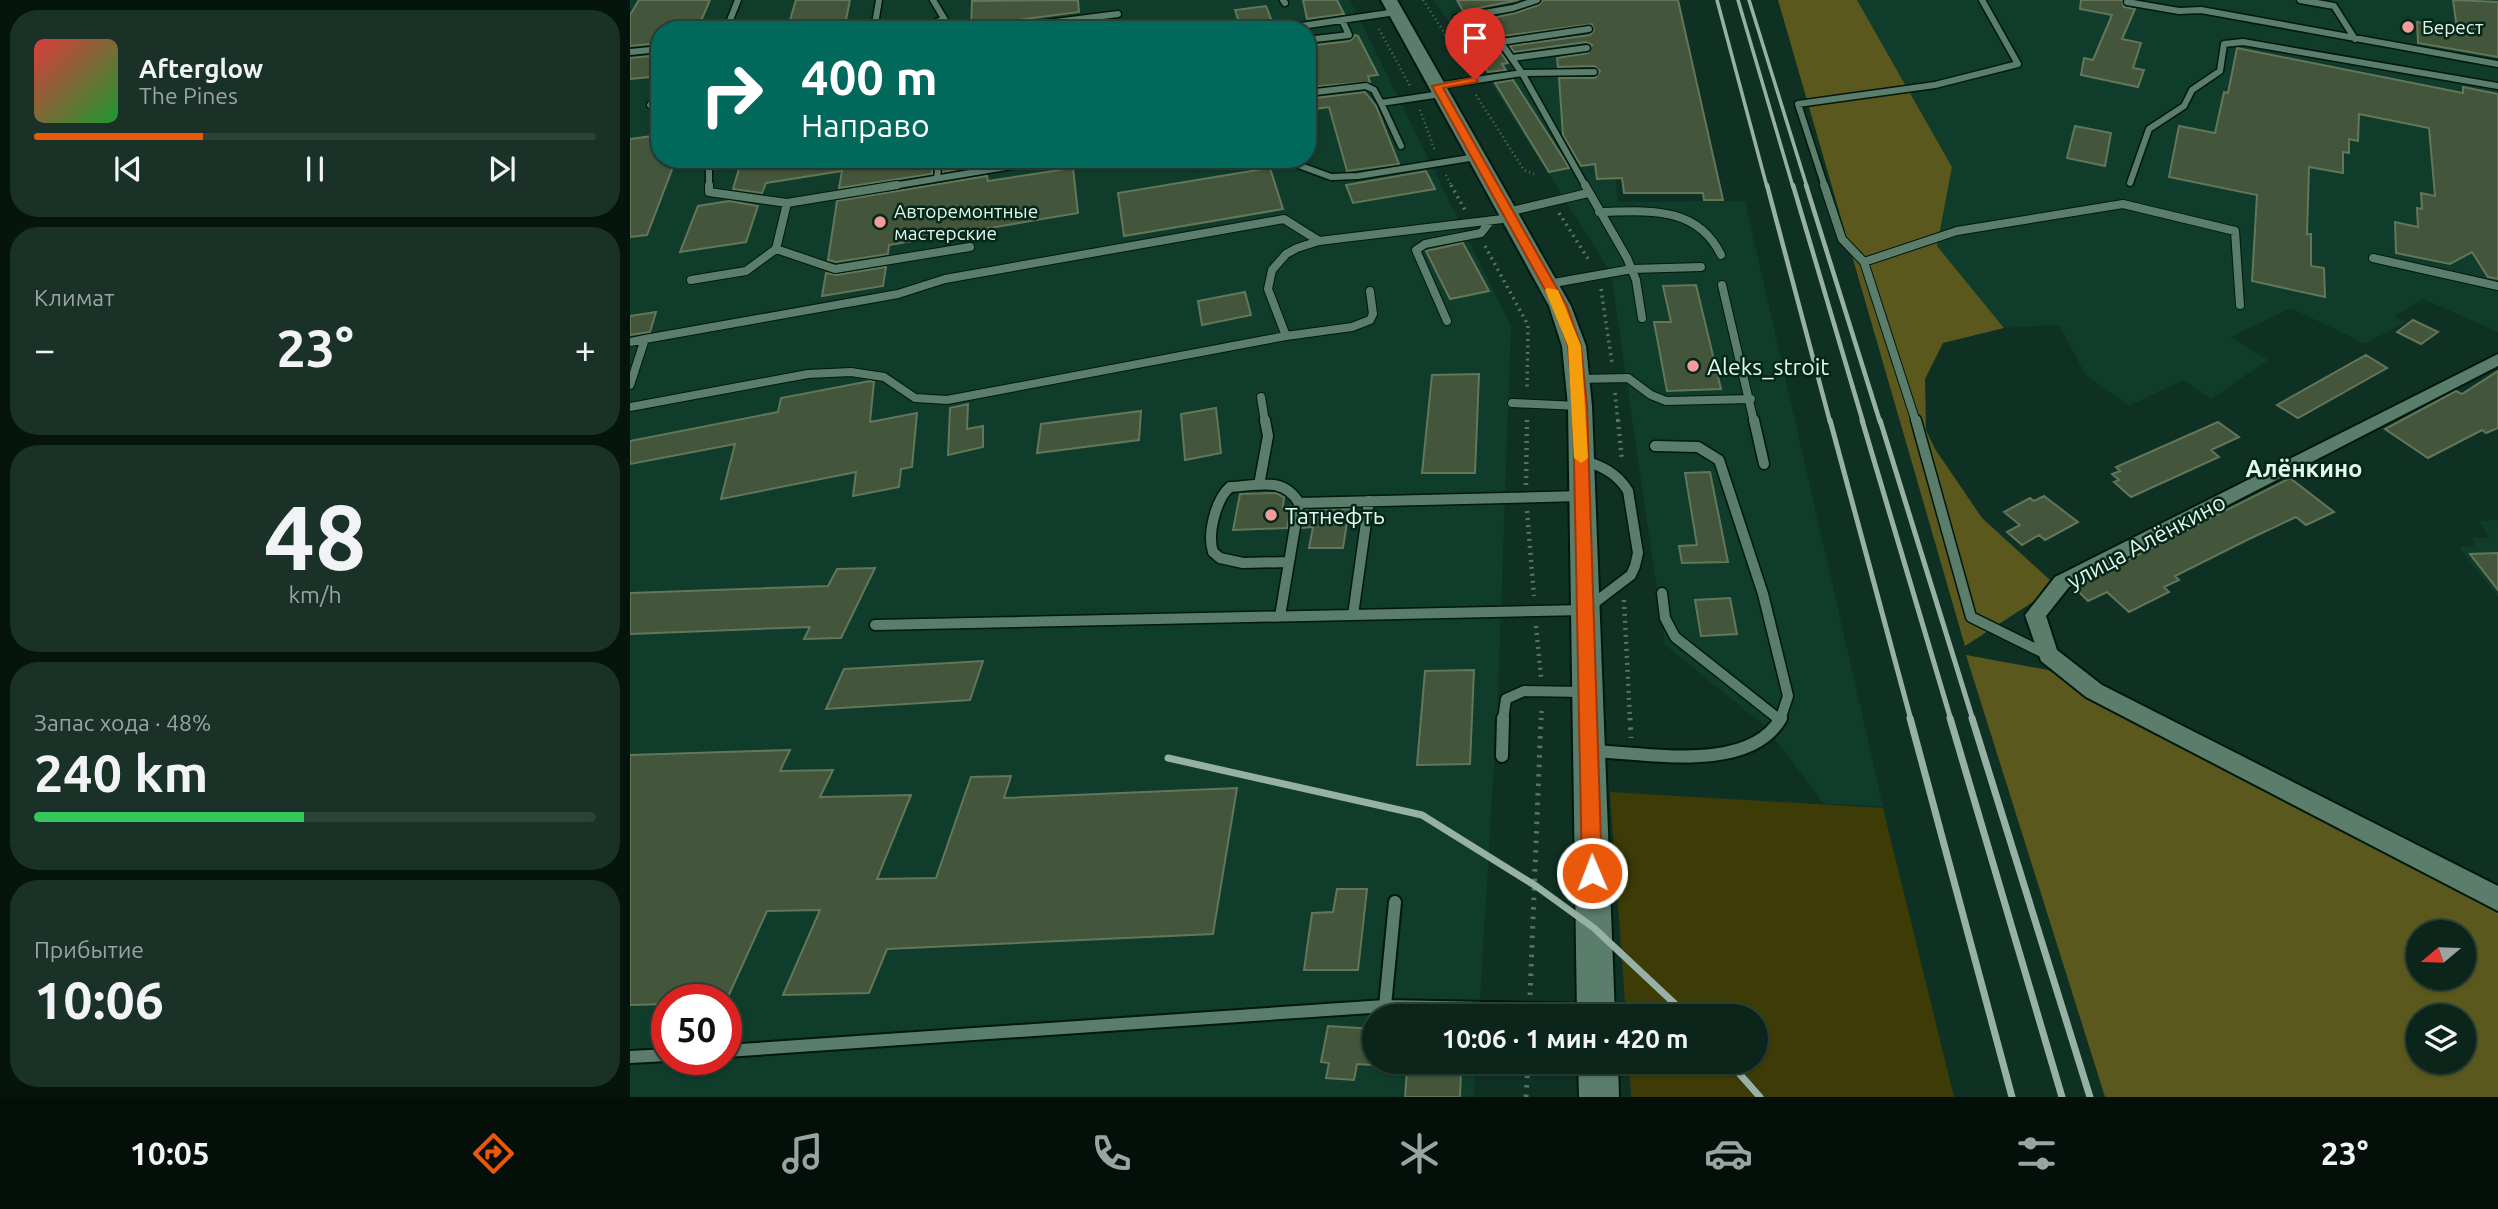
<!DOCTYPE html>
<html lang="ru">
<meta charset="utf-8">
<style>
body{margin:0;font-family:Ubuntu,sans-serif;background:#193127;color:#f1f3f6;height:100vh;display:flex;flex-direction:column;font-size:26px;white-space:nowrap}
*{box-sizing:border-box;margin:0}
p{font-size:23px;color:#9aa5a2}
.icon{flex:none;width:38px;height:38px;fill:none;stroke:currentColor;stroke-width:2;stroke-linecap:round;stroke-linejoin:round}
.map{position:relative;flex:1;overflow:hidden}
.sheet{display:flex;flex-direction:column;gap:10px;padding:10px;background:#06140e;width:630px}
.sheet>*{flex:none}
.guide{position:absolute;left:21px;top:21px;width:665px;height:147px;border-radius:28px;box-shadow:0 2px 5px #0004,0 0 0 2px #2b4239;background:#00695c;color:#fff;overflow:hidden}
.needle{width:46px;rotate:251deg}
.controls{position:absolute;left:1776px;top:920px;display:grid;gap:14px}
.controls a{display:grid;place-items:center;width:70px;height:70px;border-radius:50%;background:#0b251a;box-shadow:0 2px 5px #0004,0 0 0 2px #2b4239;font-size:35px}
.speed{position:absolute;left:21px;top:984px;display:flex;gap:14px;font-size:35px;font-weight:700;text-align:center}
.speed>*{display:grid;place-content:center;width:91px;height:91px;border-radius:50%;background:#0b251a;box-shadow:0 2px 5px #0004,0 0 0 2px #2b4239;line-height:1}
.speed .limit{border:10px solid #d22;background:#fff;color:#111}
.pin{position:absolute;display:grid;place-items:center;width:60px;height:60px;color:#fff;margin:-72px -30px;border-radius:50% 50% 50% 0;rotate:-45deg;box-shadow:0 0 7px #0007}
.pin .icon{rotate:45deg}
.me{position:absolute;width:77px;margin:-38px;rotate:359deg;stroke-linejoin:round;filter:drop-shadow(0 0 5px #0008)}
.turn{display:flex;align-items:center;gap:24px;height:147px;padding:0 35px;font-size:32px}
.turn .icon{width:91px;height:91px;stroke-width:2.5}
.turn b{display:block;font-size:49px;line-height:60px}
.big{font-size:52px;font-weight:600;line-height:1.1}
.sheet .card{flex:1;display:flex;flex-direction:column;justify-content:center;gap:10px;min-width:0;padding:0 24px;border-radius:28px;background:#193127}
.sheet .dial{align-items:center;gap:0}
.dial b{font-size:91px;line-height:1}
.song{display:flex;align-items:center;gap:21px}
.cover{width:84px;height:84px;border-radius:10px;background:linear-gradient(135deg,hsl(0 70% 55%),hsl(130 70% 35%))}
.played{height:7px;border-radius:4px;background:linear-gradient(90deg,#ea580c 30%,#2b4239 30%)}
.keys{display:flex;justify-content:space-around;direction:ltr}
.heat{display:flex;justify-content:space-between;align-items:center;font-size:38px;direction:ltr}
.charge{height:10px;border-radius:5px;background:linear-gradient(90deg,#34c759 48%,#2b4239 0)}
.trip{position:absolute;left:732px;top:1004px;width:406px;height:70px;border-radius:35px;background:#0b251a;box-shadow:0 2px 5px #0004,0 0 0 2px #2b4239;font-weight:600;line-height:70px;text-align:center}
.menu{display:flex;height:112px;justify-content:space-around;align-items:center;background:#040f0a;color:#9aa5a2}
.menu .icon{width:49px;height:49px}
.menu .selected{color:#ea580c}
.menu b{font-size:32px;color:#f1f3f6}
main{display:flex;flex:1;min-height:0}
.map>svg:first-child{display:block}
.built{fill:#0f3c2b;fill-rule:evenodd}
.green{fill:#3d3b06}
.forest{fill:#5b581e;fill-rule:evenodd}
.building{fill:#43553a;stroke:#64765a;stroke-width:2}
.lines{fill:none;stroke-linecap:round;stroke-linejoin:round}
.service-far3-casing{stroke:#01180e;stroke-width:9}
.service-far2-casing{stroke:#01180e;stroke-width:10}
.service-far1-casing{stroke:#01180e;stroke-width:13}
.service-casing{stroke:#01180e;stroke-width:16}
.minor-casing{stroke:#01180e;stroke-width:4}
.secondary-casing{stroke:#01180e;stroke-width:4}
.path-far3{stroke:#577468;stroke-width:2.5;stroke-dasharray:1 3.5;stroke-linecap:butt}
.path-far2{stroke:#577468;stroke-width:3.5;stroke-dasharray:2 4.5;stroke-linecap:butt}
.path-far1{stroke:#577468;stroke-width:4.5;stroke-dasharray:2 5;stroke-linecap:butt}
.path{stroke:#577468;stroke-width:5;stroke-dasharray:2.5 7;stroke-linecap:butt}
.service-far3{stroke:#5a7d6c;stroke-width:6}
.service-far2{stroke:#5a7d6c;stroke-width:8}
.service-far1{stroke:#5a7d6c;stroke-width:10}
.service{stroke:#5a7d6c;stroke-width:12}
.minor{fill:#5a7d6c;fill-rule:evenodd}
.secondary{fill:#5a7d6c;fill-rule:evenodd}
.rail-far3{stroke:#98b1a6;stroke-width:3.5}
.rail-far2{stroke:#98b1a6;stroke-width:4.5}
.rail-far1{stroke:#98b1a6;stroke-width:5}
.rail{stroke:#98b1a6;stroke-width:7}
.route{fill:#ea580c;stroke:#983908;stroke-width:2}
.slow{fill:#f59e0b}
.poi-dot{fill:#f59b99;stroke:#04271a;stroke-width:2.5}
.labels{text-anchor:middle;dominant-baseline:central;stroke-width:5;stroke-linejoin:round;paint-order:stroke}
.far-poi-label{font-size:19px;fill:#e4f7ee;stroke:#04271a;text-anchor:start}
.poi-label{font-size:23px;fill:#e4f7ee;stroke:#04271a;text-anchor:start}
.street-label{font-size:23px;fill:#e4f7ee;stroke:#04271a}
.neighbourhood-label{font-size:24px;font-weight:bold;fill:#e4f7ee;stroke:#04271a}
</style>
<main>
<section class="sheet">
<div class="card">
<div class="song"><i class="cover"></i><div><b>Afterglow</b><p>The Pines</p></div></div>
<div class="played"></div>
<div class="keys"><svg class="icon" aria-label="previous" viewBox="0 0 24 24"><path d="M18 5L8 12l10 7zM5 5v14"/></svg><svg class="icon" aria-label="pause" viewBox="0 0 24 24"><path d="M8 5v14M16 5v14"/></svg><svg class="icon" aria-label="next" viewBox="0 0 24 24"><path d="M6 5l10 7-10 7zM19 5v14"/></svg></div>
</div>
<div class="card"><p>Климат</p>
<div class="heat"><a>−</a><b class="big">23°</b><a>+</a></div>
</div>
<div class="card dial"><b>48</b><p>km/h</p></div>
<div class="card"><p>Запас хода · 48%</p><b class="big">240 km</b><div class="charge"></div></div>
<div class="card"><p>Прибытие</p><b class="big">10:06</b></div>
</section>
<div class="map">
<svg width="1868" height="1097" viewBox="0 0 1868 1097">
<rect width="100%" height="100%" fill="#0f3123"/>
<path class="built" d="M0,0H720L881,326L868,697L849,1017H744V1062H846L844,1097H0ZM30,30H677V159H30ZM37,999H96V1059H37Z
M804,0H966L988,202L1115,201L1253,806L1194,804L1135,726L1035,645L981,273L858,78Z
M1227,0H1868V332L1793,299L1765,316L1776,322L1735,344L1661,308L1601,337L1638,360L1581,399L1553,380L1499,406L1455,374L1429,325L1374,328L1307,246L1322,167Z
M1868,520V597L1829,547L1844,546L1843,538H1860L1849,521Z"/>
<path class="green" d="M980,792L1253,808L1324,1097H1001L999,1062H1125V1017H996Z"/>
<path class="forest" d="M1148,0H1227L1322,167L1307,246L1374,328L1313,343L1295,379L1296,430L1305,449L1352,518L1420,580L1406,600L1335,646Z
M1336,655L1418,670L1868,911V1097H1475ZM1788,933H1834V978H1788ZM1788,1017H1834V1062H1788Z"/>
<path class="building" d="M9,0H80L67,30H30V43L0,46V15Z
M166,0H220L214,30H157Z
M448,0L449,12L341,26L342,1Z
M673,0H707L714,14L677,19Z
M827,0H889L833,11Z
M913,0H1048L1093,200H1074L1073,193H994L992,178L967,179L965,164L951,166L933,135L929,78H965L970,71L964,66L928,67L927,58L958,53L962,45L956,42L884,52L880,46L960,35L964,30L962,24L873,36L865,25H859L857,33L878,63L872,64L876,70L858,72L828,26L885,13L909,5Z
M1451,0H1492L1494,7L1505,9L1492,39L1511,43L1503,68L1514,70L1508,87L1451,75L1454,58L1463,60L1482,15L1450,9Z
M1823,0L1868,2V57L1788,43L1787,22L1827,29Z
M636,6L643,24L611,28L605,10Z
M725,35L728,36L748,75L738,76L740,82L677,87V46L720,41Z
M1607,48L1833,93V87L1868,94V279L1858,277L1842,252L1820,264L1766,253L1765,222L1788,227L1787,208L1792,209L1791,193L1805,196L1799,128L1729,114L1728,141L1719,139V153L1713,152V173L1679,167L1677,234H1681V266L1694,268L1695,297L1622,281L1627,195L1539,177L1549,126L1585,133L1594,92L1598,93Z
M30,55V76L0,79V58Z
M883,80L935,161L939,168L919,172L865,83Z
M735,92L746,106L769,164L717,171L699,107L677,110V99Z
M1445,126L1481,133L1475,166L1437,158Z
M30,135V159H46L17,235L0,237V139Z
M112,159H303L302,174L209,188L212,171L136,183L132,193L103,189Z
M315,159H356L357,164L313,172Z
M443,168L448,213L259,245L258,254L206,262L198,260L207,201L357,176L358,181Z
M640,168L653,209L494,236L488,193Z
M796,171L805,189L723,203L716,185Z
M99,201L128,206L116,242L50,252L68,206Z
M833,243L859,291L820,299L796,251Z
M256,267L253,286L192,296L196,273L206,275Z
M1066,285L1091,389L1037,391L1024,322H1041L1033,286Z
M615,292L621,315L572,325L568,301Z
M26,312L20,332L0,335V316Z
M1783,320L1808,332L1791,344L1767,332Z
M1736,355L1757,368L1668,418L1647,405Z
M1868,371V428L1856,433L1852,430L1798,458L1755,429L1826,391L1832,394Z
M849,374L845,473H792L802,375Z
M240,381L244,382L240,422L287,413L282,467L271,469L269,487L223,496L226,472L91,499L105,444L0,464V441L148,412L151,398Z
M338,404L337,429L353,426V447L318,455L320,408Z
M586,408L591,453L555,460L551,414Z
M511,411L509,440L407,453L411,424Z
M1588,422L1609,437L1581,450L1589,457L1501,497L1484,482L1489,480L1482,474L1490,471L1486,467Z
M1080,472L1098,562L1052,563L1049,546L1067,545L1055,473Z
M1660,478L1704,512L1676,525L1666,517L1617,540L1545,576L1549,580L1534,587L1539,592L1499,612L1477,592L1458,601L1444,587Z
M646,493L654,497L653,507L661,506L657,528L603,530L610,494Z
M1414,496L1448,522L1415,540L1409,535L1392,545L1377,532L1390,525L1374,512L1400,498L1404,501Z
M719,509L713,548H679L683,527L672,528L675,510Z
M1868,553V590L1840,554Z
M245,568L211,638L174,639L180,627L0,634V593L198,586L207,569Z
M1100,598L1107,634L1071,636L1065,600Z
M353,661L340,700L196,709L214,669Z
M844,670L840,764L787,765L795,671Z
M160,750L150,771L203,770L190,797L281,795L247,879L306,878L341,777L381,776L374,798L607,788L583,934L257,949L239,993L153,995L190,910L137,911L97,999H37V1004L0,1005V755Z
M707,889H737L728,970H674L682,913L703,912Z
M698,1026L744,1029L741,1065L727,1064L724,1080L696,1078L699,1063L691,1062Z
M777,1070H831L830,1097H775Z"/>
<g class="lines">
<defs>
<path id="service-far3" d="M303,0L321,30
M653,0L655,3
M1670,0L1704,6L1725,39
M1497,2L1549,11L1571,10L1868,64
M826,18L883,8L907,0
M96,30L108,0
M244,30L249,0
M288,30L314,19
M362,30L488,14
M644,30L766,12
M862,30L892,73L956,187
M677,40L719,35L712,20
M871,42L959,29
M0,52L30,49
M882,58L957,48
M807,86L892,73L964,72
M677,93L736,86L744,90L751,103
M20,105L30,110
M771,146L751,103L811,94
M79,159V187
M538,159L565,166L637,159
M652,159L701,177L728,176L846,157
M365,160L368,159
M307,178L309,159
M1500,183L1519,129L1554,106L1562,90L1590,71L1594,44L1613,42L1868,86
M257,187L423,159
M1195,187L1168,104L1305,85L1388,64L1352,0"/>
<path id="service-far2" d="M79,185V192L157,203
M267,185L157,203L146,249L205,269L340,247
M955,185L997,258L1006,280L1012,318
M1194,185L1212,239L1234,262
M878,212L958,193
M969,212C1017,211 1067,205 1091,255
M1743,258L1868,286
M61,280L116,271L146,249
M918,284L1002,269L1071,267
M1092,285L1124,422
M740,291L743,314L740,320L722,327L656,336L638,289L642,270L656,254L667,248L689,241L881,218
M817,321L786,250L795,244L851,233L859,223
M0,342L15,339
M948,379L998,378L1021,395L1036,401L1121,399
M0,385L15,339L268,294L315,279L654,219L689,241
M631,397L635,422
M882,403L949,406
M0,407L178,374L221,372L254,377L285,398L317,400L656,336
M1286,422L1234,262L1327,231L1493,204L1605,231L1610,305"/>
<path id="service-far1" d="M1124,420L1134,464
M1286,420L1341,617L1418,655
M1025,446L1068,447L1089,460L1133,594L1158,696L1150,720
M629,485L638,436L635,420
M659,562L613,563L590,558L583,552C577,534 586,499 600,487C628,486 653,476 669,503
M1032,593L1035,618L1045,637L1150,720
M723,615L739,501
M650,616L669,503L952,496
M245,625L955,610L1001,575L1005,566L1008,553L998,491C987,473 972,466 952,460
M873,720L876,699L894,691L953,692"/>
<path id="service" d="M1148,718L1150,720
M963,751C1017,753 1120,774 1151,718
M872,756L873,718
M755,1006L765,902
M96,1051L755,1006L959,1010
M0,1057L37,1055"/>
<path id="minor" d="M1868,354V366L1439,587L1416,616L1427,650L1472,685L1868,886V911L1456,697L1411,661L1395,615L1425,577Z"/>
<path id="secondary" d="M751,0H767L941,306L956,346L962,406L985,1017H947L938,406L932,346L919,306Z
M948,1062H988L989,1097H949Z"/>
</defs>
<use href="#service-far3" class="service-far3-casing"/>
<use href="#service-far2" class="service-far2-casing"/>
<use href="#service-far1" class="service-far1-casing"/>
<use href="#service" class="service-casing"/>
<use href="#minor" class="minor-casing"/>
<use href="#secondary" class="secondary-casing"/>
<path class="path-far3" d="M793,0L838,69
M749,29L780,86
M846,95L894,170L904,174
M790,110L805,151
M816,175L822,187"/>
<path class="path-far2" d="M821,185L835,210
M929,213L960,262
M855,246L898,325L897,390
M971,289L982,363
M985,393L988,422
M897,422V417"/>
<path class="path-far1" d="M988,420L992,461
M896,485L897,420
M897,511L904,596
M994,600L1000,720
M906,626L911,677
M911,720L912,706"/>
<path class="path" d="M1000,718L1001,738
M900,995L911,718
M896,1097L898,1062"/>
<use href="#service-far3" class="service-far3"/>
<use href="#service-far2" class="service-far2"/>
<use href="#service-far1" class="service-far1"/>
<use href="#service" class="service"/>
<use href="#minor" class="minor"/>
<use href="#secondary" class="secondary"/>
<path class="rail-far3" d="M1087,0L1137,187
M1108,0L1163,187
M1119,0L1177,187"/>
<path class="rail-far2" d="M1137,185L1200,422
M1163,185L1233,422
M1176,185L1250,422"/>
<path class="rail-far1" d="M1200,420L1281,720
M1232,420L1321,720
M1250,420L1343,720"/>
<path class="rail" d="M1280,718L1382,1097
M1320,718L1432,1097
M1342,718L1460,1097
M538,758L792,815L906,886L964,928L1059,1017
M1099,1062L1130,1097"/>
</g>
<path class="route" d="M845,77L848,82L813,88L937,306L951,346L957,406L972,873L969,880L962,882L955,880L952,873L943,406L938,346L924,306L802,86Z"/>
<path class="slow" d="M917,288L928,290L951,346L958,458L951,463L944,458L938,346L915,290Z"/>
<g class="poi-dot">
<circle cx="1778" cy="27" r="7"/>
<circle cx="250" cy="222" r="7"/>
<circle cx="1063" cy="366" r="7"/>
<circle cx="641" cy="515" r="7"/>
</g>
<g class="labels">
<g class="far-poi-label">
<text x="1792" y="27">Берест</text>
<text x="264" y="211">Авторемонтные<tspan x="264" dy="22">мастерские</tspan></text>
</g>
<g class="poi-label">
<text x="1077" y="366">Aleks_stroit</text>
<text x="655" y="515">Татнефть</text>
</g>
<g class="street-label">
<text transform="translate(1516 541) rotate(-28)">улица Алёнкино</text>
</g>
<g class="neighbourhood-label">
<text x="1674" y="468">Алёнкино</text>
</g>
</g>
</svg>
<div class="controls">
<a><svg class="needle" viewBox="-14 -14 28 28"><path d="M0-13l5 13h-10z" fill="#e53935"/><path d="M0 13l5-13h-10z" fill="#9aa5a2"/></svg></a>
<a><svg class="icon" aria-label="layers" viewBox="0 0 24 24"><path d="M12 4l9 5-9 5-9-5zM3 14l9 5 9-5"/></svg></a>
</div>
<div class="speed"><div class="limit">50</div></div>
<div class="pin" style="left:845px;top:80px;background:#d93025"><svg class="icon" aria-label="arrive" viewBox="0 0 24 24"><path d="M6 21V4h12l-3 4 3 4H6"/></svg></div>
<svg class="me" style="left:962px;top:873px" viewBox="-20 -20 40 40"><circle r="17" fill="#ea580c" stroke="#fff" stroke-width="3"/><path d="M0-11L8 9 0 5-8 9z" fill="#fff"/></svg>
<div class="trip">10:06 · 1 мин · 420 m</div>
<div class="guide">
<div class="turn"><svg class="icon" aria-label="right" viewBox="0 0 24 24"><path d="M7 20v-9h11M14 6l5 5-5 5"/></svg><div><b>400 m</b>Направо</div></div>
</div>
</div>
</main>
<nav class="menu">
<b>10:05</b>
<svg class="icon selected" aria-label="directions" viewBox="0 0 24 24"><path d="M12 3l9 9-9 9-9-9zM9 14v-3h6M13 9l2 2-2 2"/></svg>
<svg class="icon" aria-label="music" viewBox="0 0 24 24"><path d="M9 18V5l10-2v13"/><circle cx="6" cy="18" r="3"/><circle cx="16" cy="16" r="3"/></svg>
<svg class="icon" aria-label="phone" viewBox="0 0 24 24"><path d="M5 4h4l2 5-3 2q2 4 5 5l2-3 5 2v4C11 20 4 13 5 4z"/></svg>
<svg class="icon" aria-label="climate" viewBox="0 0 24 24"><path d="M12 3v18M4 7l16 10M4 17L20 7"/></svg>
<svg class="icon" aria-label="car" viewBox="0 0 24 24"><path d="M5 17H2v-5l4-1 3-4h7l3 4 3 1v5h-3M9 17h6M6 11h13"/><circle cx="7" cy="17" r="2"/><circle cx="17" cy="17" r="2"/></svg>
<svg class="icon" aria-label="filters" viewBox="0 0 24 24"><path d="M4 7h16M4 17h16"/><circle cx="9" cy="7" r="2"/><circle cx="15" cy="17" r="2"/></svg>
<b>23°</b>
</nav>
